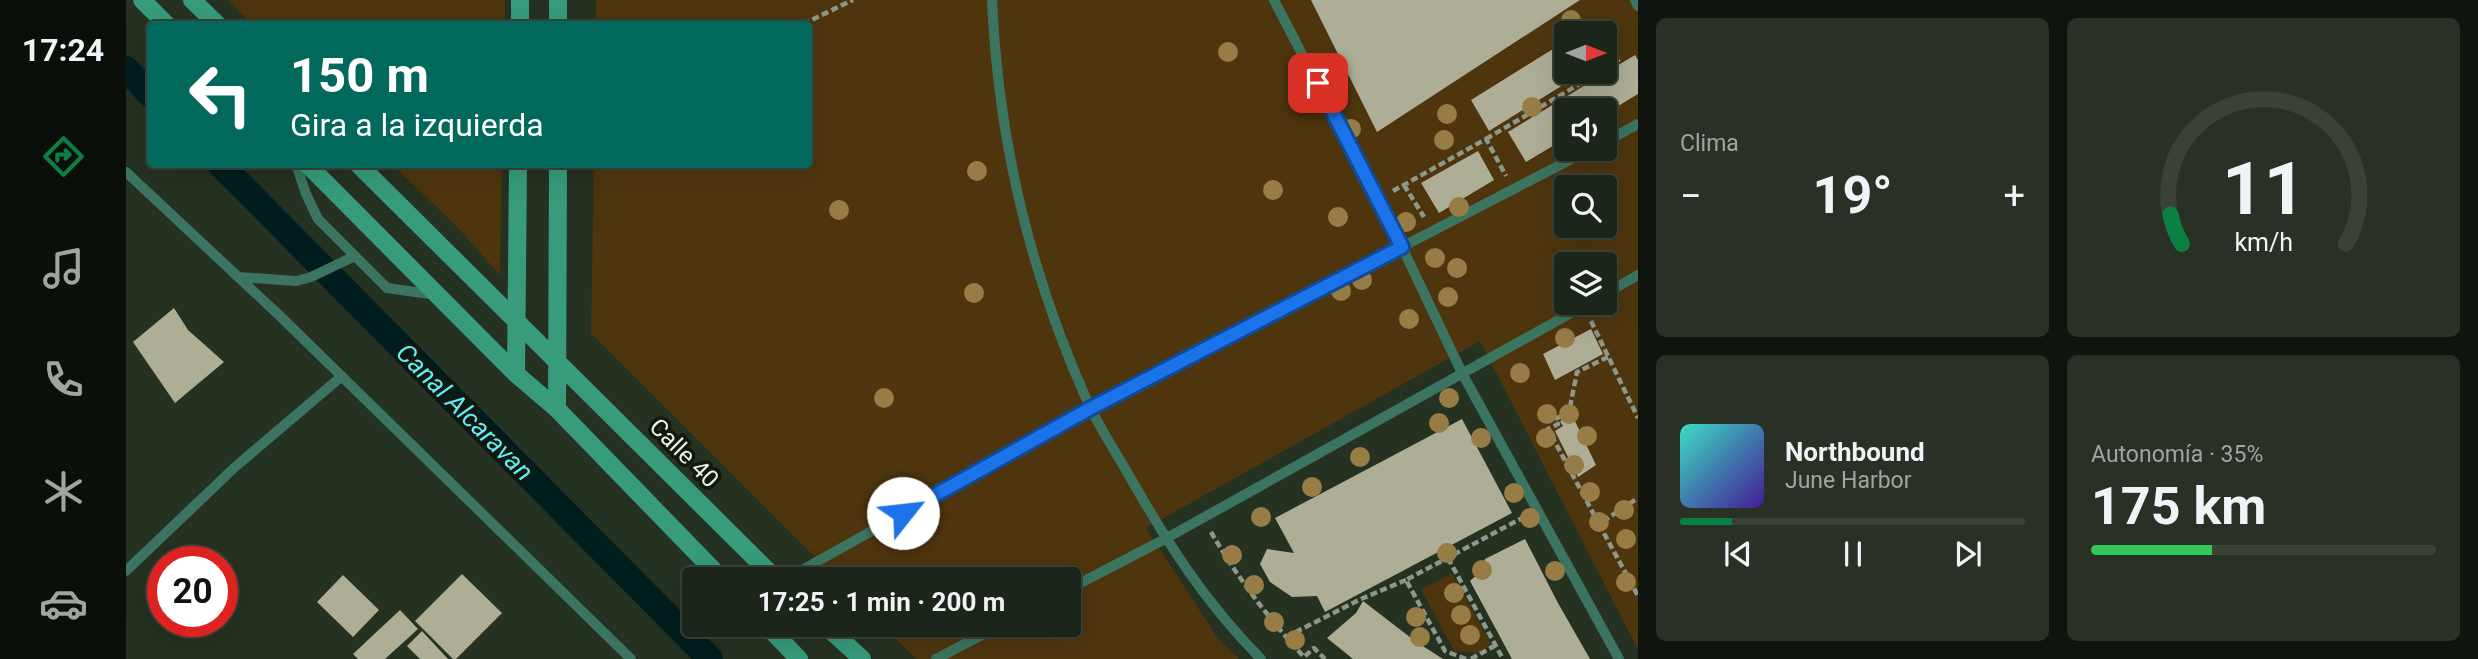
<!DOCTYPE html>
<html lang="es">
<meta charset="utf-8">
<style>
body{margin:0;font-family:Roboto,sans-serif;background:#293126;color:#f1f3f6;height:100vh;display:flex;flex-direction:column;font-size:26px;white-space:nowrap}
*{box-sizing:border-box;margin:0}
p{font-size:23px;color:#a0a5a2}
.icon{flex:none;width:38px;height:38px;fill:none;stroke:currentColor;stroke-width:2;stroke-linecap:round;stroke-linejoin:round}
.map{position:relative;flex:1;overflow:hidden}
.details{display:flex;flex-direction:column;gap:18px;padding:18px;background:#0f140e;width:840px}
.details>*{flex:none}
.top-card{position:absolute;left:21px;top:21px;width:665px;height:147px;border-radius:7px;box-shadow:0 7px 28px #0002,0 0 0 2px #3a4238;background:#00695c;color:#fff;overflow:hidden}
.needle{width:46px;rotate:90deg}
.buttons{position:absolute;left:1428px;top:21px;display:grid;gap:14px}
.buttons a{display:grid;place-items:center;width:63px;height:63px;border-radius:7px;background:#1c2519;box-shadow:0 7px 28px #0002,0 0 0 2px #3a4238;font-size:35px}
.speed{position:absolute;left:21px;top:546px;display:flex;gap:14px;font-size:35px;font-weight:700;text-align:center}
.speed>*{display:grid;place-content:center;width:91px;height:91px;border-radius:50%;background:#1c2519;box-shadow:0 7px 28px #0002,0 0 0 2px #3a4238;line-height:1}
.speed .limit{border:10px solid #d22;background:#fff;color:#111}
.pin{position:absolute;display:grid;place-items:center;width:60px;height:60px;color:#fff;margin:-30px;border-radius:14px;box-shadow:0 4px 10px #0006}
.me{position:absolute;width:77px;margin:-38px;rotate:61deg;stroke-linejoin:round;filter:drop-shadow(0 0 5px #0008)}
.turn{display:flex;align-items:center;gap:24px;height:147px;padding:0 28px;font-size:32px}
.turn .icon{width:91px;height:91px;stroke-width:2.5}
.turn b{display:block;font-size:49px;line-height:60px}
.big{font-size:52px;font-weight:700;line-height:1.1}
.details .tile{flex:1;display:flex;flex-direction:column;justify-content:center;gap:10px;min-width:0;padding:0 24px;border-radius:10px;background:#293126}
.details .dial{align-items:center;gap:0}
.dial svg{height:182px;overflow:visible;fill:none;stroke:#3a4238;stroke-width:7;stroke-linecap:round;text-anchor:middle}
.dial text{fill:#f1f3f6;stroke:none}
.song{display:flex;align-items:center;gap:21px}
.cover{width:84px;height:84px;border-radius:10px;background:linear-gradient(135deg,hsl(170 70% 55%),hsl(260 70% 35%))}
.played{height:7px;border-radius:4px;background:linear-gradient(90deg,#0b8043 15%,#3a4238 15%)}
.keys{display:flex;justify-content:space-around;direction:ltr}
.heat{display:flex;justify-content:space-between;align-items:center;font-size:38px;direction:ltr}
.charge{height:10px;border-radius:5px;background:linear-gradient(90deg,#34c759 35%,#3a4238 0)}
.details .tiles{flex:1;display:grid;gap:18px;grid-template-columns:repeat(2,1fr)}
.trip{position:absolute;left:556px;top:567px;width:399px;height:70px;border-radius:7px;background:#1c2519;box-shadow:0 7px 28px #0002,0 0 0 2px #3a4238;font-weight:700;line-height:70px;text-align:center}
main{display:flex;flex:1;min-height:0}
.dock{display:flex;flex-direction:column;width:126px;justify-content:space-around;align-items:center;background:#0b0f0a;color:#a0a5a2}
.dock .icon{width:49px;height:49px}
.dock .active{color:#0b8043}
.dock b{font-size:32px;color:#f1f3f6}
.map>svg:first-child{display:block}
.green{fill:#4e350e;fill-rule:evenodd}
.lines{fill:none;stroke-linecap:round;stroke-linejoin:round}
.canal{stroke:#001d1e;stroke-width:26}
.building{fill:#aead96}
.path{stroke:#8e988a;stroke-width:4.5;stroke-dasharray:7 3.5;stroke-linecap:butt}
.lane{stroke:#3b7460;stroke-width:10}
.secondary{stroke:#379b7c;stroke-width:18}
.tree{fill:#977c46}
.route-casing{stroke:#114b97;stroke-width:18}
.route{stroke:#1a73e8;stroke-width:12}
.labels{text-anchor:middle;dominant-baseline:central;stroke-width:7;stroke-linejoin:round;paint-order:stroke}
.street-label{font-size:24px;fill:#eaf2e7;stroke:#121710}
.water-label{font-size:26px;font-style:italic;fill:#5deef6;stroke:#121710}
</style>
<main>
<nav class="dock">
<b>17:24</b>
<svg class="icon active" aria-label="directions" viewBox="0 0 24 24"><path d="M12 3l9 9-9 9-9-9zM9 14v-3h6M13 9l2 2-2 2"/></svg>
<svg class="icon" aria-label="music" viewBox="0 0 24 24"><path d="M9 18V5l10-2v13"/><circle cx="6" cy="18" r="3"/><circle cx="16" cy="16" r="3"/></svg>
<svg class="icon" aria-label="phone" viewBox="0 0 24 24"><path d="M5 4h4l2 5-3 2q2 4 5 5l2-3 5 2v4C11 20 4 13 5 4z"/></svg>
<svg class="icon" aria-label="climate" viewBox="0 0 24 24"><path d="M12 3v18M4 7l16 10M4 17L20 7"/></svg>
<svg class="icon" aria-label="car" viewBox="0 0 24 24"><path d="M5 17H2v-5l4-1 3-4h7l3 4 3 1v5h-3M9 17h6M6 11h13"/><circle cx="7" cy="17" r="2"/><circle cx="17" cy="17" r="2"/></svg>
</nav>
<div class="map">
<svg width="1512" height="659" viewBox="0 0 1512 659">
<rect width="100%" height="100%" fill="#253121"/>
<path class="green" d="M102,0H379V24H126Z
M470,0H1512V650L1354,341L1020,528L1091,637L1113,659H790L756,625H943V579H711L465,333L468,165L682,164V24H470ZM1440,33H1479V72H1440ZM1440,110H1479V149H1440ZM1440,187H1479V226H1440ZM1440,264H1479V303H1440Z
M267,165H376L374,275L333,229Z
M1326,574L1365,644L1353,653L1328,651L1295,589Z"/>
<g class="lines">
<path class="canal" d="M0,69L24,94
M94,164L584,659"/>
</g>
<path class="building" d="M1185,0H1454L1251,132Z
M1474,21L1492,51L1479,59V33H1453Z
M1440,41V72H1458L1363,131L1345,100Z
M1509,55L1512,60V94L1479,114V110H1440V138L1400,162L1382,132Z
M1352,151L1368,180L1313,213L1295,183Z
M48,308L62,330L98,362L49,403L7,342Z
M1465,329L1477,354L1429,380L1417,354Z
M1446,415L1470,465L1452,477L1429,431L1437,426L1434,421Z
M1336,419L1386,513L1199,612L1191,596L1166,597L1144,582L1134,564L1141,549L1168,553L1149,518Z
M1399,539L1432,603L1464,659H1386L1344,581L1356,570L1359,559Z
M336,574L376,613L330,659H327L289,621Z
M217,575L253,610L227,637L191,602Z
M1237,601L1289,641L1317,659H1227L1201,638L1230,613Z
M274,610L292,629L259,659H232L227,654Z
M296,631L322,659H294L281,646Z"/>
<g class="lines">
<path class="path" d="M677,24L727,0
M1479,69L1495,58
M1360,139L1474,72
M1278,185L1298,217
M1267,191L1360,139L1380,176
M1465,321L1512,418
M1482,357L1451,372L1443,412L1429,419L1432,424L1422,429L1473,524L1512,498
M1473,524L1512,596
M1085,532C1111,577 1143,619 1178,657L1188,648L1199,659
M1322,558L1377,659
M1160,637L1235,599L1280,580
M1340,659L1319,651L1280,580L1398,517
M1345,659L1370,645"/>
<path class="lane" d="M866,0C872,140 905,277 963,405C975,430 991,454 1005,479C1044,547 1079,602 1135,659
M1148,0L1276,247L1336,373L1493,659
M1509,0L1512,6
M1479,142L1512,124
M170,164L180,194L192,219L261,288L311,295
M0,172L155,317L505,659
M112,277L170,281L185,277L227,257
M1479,294L1512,275
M0,571L109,467L216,376
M660,579L965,408L1465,149
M943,589L1039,539L1463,303
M810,659L875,625"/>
<path class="secondary" d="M16,0L40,24
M66,0L91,24
M394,24V0
M432,24V0
M181,164L390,374L431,409L596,579
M232,164L650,579
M390,374L392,164
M431,409L432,164
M640,625L673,659
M699,625L736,659"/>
</g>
<g class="tree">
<circle cx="1445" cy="20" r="10"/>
<circle cx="1102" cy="52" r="10"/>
<circle cx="1406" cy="107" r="10"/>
<circle cx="1321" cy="114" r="10"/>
<circle cx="1225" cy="129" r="10"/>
<circle cx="1318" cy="140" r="10"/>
<circle cx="851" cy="171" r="10"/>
<circle cx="1147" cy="190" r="10"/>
<circle cx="1333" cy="207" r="10"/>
<circle cx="713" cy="210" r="10"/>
<circle cx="1212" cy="217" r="10"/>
<circle cx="1280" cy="222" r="10"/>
<circle cx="1309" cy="258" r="10"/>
<circle cx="1331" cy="268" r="10"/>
<circle cx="1236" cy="280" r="10"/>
<circle cx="1215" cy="291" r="10"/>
<circle cx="848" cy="293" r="10"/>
<circle cx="1322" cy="297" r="10"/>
<circle cx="1283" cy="319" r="10"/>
<circle cx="1439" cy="338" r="10"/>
<circle cx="1394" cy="373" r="10"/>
<circle cx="758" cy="398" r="10"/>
<circle cx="1323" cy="398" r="10"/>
<circle cx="1421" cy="414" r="10"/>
<circle cx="1443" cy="414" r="10"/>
<circle cx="1313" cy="423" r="10"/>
<circle cx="1461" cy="436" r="10"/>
<circle cx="1355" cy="438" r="10"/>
<circle cx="1420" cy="438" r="10"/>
<circle cx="1234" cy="457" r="10"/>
<circle cx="1448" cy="465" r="10"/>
<circle cx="1186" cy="487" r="10"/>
<circle cx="1464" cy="492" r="10"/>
<circle cx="1388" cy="493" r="10"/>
<circle cx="1498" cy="510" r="10"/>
<circle cx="1135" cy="517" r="10"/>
<circle cx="1404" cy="518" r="10"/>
<circle cx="1473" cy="522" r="10"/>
<circle cx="1500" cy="539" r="10"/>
<circle cx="1321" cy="553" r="10"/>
<circle cx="1106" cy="555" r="10"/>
<circle cx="1356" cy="570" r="10"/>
<circle cx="1429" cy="571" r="10"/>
<circle cx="1500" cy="582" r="10"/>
<circle cx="1128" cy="585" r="10"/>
<circle cx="1328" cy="593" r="10"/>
<circle cx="1335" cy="615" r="10"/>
<circle cx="1290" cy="617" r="10"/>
<circle cx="1148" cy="622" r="10"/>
<circle cx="1344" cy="635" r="10"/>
<circle cx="1294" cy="637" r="10"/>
<circle cx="1169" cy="640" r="10"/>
</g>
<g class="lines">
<defs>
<path id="route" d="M777,513L965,408L1276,247L1192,83"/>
</defs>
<use href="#route" class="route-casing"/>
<use href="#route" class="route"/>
</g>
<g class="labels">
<g class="street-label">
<text transform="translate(558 453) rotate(45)">Calle 40</text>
</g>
<g class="water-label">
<text transform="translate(339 412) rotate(45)">Canal Alcaravan</text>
</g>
</g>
</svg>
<div class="buttons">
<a><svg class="needle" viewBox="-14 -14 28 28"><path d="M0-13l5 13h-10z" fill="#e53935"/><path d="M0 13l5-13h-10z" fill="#a0a5a2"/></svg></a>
<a><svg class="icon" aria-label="sound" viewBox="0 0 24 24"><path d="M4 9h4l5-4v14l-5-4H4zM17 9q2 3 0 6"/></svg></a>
<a><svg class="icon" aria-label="search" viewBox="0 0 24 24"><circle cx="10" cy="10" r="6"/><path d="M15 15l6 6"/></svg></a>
<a><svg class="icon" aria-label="layers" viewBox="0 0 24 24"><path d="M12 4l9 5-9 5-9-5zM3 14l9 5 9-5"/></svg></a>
</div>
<div class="speed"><div class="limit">20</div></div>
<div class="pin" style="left:1192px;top:83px;background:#d93025"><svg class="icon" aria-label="arrive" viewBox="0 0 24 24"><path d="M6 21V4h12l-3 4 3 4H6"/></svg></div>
<svg class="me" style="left:777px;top:513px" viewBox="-20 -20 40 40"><circle r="19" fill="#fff"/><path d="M0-13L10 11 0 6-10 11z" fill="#1a73e8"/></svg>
<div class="trip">17:25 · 1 min · 200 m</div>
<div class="top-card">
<div class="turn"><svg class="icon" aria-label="left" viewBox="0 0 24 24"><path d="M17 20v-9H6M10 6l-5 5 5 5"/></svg><div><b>150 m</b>Gira a la izquierda</div></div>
</div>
</div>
<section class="details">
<div class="tiles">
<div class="tile"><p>Clima</p>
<div class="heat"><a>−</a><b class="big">19°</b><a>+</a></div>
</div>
<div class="tile dial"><svg viewBox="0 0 100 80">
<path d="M14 69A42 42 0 1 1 86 69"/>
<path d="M14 69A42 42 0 0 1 9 56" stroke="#0b8043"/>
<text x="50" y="56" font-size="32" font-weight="700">11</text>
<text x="50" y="72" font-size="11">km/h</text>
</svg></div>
<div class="tile">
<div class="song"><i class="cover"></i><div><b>Northbound</b><p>June Harbor</p></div></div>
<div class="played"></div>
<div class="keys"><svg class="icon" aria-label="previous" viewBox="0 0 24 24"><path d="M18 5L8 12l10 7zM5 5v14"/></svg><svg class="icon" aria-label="pause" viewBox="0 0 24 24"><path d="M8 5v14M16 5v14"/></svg><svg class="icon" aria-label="next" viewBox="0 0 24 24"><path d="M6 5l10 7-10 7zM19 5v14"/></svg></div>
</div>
<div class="tile"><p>Autonomía · 35%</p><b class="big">175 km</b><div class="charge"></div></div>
</div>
</section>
</main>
